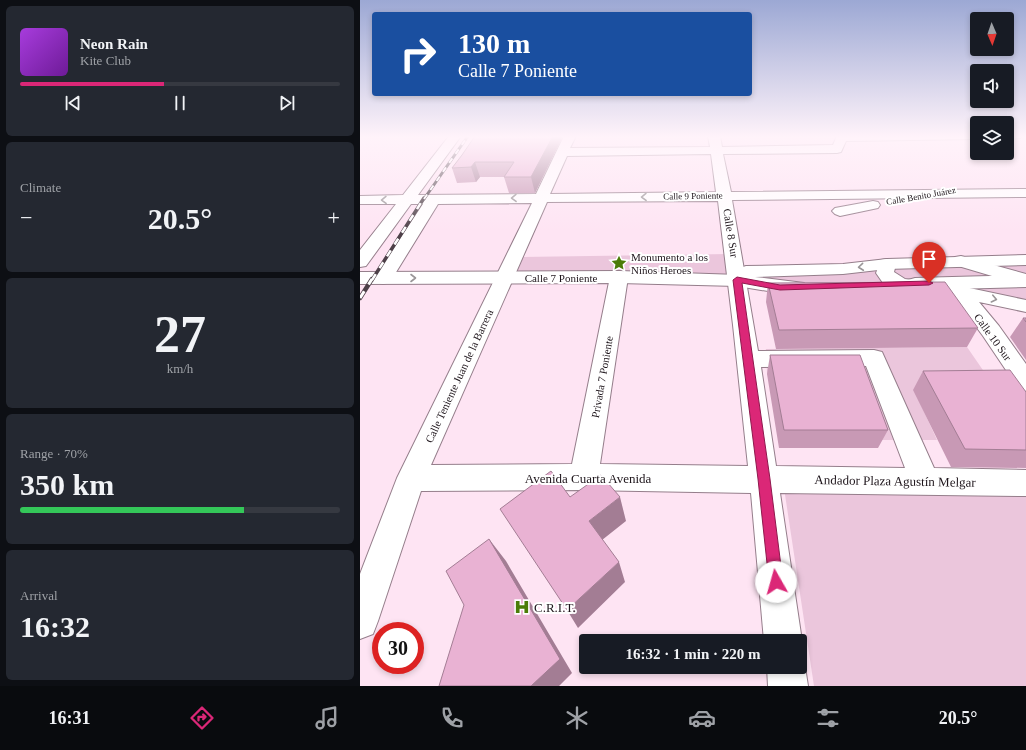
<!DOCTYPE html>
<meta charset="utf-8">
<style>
body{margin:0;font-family:"Times New Roman",serif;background:#242831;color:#f1f3f6;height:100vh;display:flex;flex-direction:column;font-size:15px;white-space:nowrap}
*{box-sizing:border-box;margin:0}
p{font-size:13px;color:#9ea1a6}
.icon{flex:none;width:22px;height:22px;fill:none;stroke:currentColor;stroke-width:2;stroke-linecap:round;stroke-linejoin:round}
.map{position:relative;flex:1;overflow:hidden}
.drawer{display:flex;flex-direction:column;gap:6px;padding:6px;background:#0d0f14;width:360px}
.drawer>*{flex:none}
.hud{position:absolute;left:12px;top:12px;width:380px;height:84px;border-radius:4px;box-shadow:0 2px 6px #0003;background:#1a4fa0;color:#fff;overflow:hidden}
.needle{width:26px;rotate:178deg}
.controls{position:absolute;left:610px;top:12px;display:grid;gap:8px}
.controls a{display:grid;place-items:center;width:44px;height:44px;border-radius:4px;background:#171b24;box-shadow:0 2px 6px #0003;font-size:20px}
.speed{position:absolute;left:12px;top:622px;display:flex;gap:8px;font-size:20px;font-weight:700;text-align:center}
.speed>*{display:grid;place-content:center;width:52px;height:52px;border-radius:50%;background:#171b24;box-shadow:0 2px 6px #0003;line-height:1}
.speed .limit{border:6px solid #d22;background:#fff;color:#111}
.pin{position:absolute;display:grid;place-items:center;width:34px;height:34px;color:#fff;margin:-41px -17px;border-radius:50% 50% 50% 0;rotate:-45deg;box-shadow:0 0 4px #0007}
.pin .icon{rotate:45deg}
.me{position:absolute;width:44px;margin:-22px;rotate:353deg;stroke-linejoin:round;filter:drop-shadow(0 0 3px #0008)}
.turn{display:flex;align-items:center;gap:14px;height:84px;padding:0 20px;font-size:18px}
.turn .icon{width:52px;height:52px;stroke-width:2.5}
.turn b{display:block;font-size:28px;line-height:34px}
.big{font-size:30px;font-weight:700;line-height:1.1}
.drawer .card{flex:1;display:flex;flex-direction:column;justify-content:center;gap:6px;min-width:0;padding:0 14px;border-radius:6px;background:#242831}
.drawer .dial{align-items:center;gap:0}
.dial b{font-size:52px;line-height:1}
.song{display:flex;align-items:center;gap:12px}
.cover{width:48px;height:48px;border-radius:6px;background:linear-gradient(135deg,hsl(280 70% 55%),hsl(280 70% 35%))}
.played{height:4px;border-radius:2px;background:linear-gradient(90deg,#db2777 45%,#363941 45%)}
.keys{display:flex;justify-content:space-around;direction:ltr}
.heat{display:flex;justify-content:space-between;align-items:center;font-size:22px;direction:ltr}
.charge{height:6px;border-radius:3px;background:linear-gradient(90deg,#34c759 70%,#363941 0)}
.trip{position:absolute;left:219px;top:634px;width:228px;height:40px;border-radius:4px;background:#171b24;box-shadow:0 2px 6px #0003;font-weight:700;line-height:40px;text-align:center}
.dock{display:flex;height:64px;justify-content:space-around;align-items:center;background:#090b0e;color:#9ea1a6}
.dock .icon{width:28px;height:28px}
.dock .on{color:#db2777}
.dock b{font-size:18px;color:#f1f3f6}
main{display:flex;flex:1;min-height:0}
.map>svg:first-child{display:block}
.green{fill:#ebc6dc}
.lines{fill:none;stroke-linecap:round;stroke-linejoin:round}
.minor-casing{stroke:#957e8b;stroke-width:2}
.major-casing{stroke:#957e8b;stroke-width:2}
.minor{fill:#fff;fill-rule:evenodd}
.major{fill:#fff;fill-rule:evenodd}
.rail-far2-casing{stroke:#4d4048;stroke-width:3}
.rail-far1-casing{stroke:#4d4048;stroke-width:3.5}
.rail-casing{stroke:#4d4048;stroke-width:4.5}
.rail-far2{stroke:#fff;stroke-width:2;stroke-dasharray:5.5;stroke-linecap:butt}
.rail-far1{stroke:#fff;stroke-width:2.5;stroke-dasharray:7;stroke-linecap:butt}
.rail{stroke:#fff;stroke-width:3;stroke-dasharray:8;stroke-linecap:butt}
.wall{fill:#c899b5}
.shaded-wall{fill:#a37d94}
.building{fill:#e9b2d3;stroke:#a37d94}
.oneway{stroke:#9a9698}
.route{fill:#db2777;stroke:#8e194d}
.labels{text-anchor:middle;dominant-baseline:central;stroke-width:4;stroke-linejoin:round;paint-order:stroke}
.far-street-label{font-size:9px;fill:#1e151b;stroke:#fff}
.street-label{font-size:11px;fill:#1e151b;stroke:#fff}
.poi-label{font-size:11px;fill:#1e151b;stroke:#fff;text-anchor:start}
.near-street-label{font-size:13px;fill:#1e151b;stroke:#fff}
.near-poi-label{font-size:13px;fill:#1e151b;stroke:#fff;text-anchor:start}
</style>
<main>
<section class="drawer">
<div class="card">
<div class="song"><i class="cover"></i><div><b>Neon Rain</b><p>Kite Club</p></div></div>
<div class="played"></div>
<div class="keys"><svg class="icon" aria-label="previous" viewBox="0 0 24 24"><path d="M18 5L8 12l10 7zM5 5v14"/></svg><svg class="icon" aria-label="pause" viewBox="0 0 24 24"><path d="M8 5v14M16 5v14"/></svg><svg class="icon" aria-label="next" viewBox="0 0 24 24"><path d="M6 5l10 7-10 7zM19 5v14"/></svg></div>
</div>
<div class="card"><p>Climate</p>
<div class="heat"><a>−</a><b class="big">20.5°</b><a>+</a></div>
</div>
<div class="card dial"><b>27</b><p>km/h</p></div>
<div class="card"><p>Range · 70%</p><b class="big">350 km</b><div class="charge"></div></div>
<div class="card"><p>Arrival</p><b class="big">16:32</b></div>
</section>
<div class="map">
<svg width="666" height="686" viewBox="0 0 666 686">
<rect width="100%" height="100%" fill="#fee4f3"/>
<path class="green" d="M369,254L375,277L151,276L161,257Z
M666,260V280L420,287L380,273Z
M645,282L666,284V306L603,290Z
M607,347L636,389L554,390L577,440H516L493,374H407L406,349Z
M424,488L666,491V686H454Z"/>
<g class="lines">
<defs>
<path id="minor" d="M89,136H101L58,195L176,194L204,136H216L210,148L350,147L348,136H360L362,147L473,145L477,136H617V139L486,141L481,152L477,153L363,154L371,192L666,189V197L372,200L398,351L514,350L522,352L574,468L666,470V496L420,493L442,641L440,645V641H404L391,493L224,490L61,491L18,621L13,634L0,639V574L37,478L172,203L78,204L30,282L23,284L16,282L14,278L63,204H51L6,266L0,267V250L36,204H0V196L43,195ZM351,154L356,192L190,194L207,156ZM358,201L373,325L388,466L240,464L268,277L266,273L259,271L252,273L250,277L212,464L71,465L187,202ZM506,366L545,468L416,466L401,367Z
M647,136H662L660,138L647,139Z
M513,201L518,202L520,205L518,208L480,216L475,214L472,211L475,208Z
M601,256L666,274V286L595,265L592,261L595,257Z
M527,259L533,260L536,264L534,272L545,279L600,286L666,300V312L619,302L639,326L666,364V391L658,388L623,336L594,297L534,288L523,283L516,273L521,260Z
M440,654L445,667L448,686H408L407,667H440Z"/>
<path id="major" d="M666,255V265L527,269L483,274L395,277L444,283L447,287L444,291L437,293H420L377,286L259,283L0,284V272L259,271L379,275L377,272L380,268L386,266L483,264L527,259Z
M666,275V287L555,290L548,288L546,284L548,280L555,278Z"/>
</defs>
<use href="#minor" class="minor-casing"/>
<use href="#major" class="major-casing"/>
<use href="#minor" class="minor"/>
<use href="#major" class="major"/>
<defs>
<path id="rail-far2" d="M64,199L108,136"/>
<path id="rail-far1" d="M12,280L64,198"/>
<path id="rail" d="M0,298L12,279"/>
</defs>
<use href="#rail-far2" class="rail-far2-casing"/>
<use href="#rail-far1" class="rail-far1-casing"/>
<use href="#rail" class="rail-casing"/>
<use href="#rail-far2" class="rail-far2"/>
<use href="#rail-far1" class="rail-far1"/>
<use href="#rail" class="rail"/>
</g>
<path class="wall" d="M115,136H203L175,193H149L144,177H120L116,182L97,183L92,168L102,155Z
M408,283L618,328L607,347L416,349L406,302Z
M663,318H666V360L650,337Z
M410,355L528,430L518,448H419L407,374Z
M563,371L666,392V468L591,467L553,390Z"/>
<path class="shaded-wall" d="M193,136H203L175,193L171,177Z
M115,162L120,177L116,182L111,167Z
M260,497L266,521L237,544L229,521Z
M129,539L146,561L212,673L199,686H171Z
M259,562L265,582L218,628L207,610Z"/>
<path class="building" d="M115,136H193L171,177H144L154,162H115L111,167L92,168L102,155Z
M585,282L618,328L419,330L408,283Z
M663,318H666V322Z
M410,355H500L528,430H424Z
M650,370L666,392V450L605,449L563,371Z
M191,471L210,497L241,475L260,497L229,521L259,562L207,610L140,509Z
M129,539L200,659L171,686H79L104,605L86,571Z"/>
<defs><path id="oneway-chevron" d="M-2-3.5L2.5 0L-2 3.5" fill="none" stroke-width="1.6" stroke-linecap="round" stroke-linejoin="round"/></defs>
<g class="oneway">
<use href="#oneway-chevron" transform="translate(284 197) rotate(179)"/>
<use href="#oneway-chevron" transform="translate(154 198) rotate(179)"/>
<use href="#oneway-chevron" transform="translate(24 200) rotate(179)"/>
<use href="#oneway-chevron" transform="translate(501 267) rotate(174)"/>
<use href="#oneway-chevron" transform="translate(53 278)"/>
<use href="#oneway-chevron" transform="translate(634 299) rotate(13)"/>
</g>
<linearGradient id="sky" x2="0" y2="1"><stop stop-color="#9ca8d4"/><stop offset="0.59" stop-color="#fff3fa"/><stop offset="1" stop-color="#fff3fa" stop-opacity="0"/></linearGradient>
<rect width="666" height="232" fill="url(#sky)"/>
<path class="route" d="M377,277L420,285L569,281L573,283L569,285L420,290L382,283L410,479L423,582L421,587L416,589L411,587L409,582L398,479L373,280Z"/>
<defs>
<symbol id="sight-bare" viewBox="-9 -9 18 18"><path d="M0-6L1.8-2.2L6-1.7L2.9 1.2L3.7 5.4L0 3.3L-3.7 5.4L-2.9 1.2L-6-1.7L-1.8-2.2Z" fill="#4b7c08" stroke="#fff" stroke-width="2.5" paint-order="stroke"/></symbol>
<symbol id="hospital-bare" viewBox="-9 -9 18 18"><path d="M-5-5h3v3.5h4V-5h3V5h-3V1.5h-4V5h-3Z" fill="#4b7c08" stroke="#fff" stroke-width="2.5" paint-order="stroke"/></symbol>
</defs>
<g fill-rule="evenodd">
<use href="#sight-bare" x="248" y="252" width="22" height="22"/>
<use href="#hospital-bare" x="151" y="596" width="22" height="22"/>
</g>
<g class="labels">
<g class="far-street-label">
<text transform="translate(333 196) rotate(-1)">Calle 9 Poniente</text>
<text transform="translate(561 196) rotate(-10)">Calle Benito Juárez</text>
</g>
<g class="street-label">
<text transform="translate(371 233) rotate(81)">Calle 8 Sur</text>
<text x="201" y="278">Calle 7 Poniente</text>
<text transform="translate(633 337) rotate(54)">Calle 10 Sur</text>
<text transform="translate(99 376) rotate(-65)">Calle Teniente Juan de la Barrera</text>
<text transform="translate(242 377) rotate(-80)">Privada 7 Poniente</text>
</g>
<g class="poi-label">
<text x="271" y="257">Monumento a los<tspan x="271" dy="13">Niños Heroes</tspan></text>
</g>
<g class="near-street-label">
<text x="228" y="478">Avenida Cuarta Avenida</text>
<text transform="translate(535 481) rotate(1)">Andador Plaza Agustín Melgar</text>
</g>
<g class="near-poi-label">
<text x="174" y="607">C.R.I.T.</text>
</g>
</g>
</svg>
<div class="controls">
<a><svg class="needle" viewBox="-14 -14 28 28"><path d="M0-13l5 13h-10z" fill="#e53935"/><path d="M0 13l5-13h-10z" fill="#9ea1a6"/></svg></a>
<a><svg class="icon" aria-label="sound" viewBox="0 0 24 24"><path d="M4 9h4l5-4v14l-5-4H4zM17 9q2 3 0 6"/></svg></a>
<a><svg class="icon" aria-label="layers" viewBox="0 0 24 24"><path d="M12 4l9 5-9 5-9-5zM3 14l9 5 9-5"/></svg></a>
</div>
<div class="speed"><div class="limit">30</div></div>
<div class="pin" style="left:569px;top:283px;background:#d93025"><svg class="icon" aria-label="arrive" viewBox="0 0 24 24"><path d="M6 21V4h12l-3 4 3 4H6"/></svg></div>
<svg class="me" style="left:416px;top:582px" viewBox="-20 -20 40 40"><circle r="19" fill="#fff"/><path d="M0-13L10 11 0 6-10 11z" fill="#db2777"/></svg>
<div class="trip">16:32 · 1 min · 220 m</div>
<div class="hud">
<div class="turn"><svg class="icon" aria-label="right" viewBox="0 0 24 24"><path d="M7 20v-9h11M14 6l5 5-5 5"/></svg><div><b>130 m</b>Calle 7 Poniente</div></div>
</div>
</div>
</main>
<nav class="dock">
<b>16:31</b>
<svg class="icon on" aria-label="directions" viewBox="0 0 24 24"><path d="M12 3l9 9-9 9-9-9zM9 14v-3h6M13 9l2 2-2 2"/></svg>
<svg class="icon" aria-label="music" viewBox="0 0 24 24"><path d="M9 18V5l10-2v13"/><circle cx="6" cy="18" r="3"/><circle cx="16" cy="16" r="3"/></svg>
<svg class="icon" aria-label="phone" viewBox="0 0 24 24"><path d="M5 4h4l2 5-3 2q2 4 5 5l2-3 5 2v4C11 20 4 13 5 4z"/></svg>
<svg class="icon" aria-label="climate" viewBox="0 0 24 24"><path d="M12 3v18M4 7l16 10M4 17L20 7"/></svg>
<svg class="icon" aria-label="car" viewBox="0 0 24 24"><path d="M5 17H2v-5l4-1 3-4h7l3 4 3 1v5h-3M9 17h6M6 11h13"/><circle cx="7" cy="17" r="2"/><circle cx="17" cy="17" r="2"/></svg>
<svg class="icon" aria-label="filters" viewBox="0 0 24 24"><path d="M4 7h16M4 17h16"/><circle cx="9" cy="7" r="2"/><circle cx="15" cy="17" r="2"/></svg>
<b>20.5°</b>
</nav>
